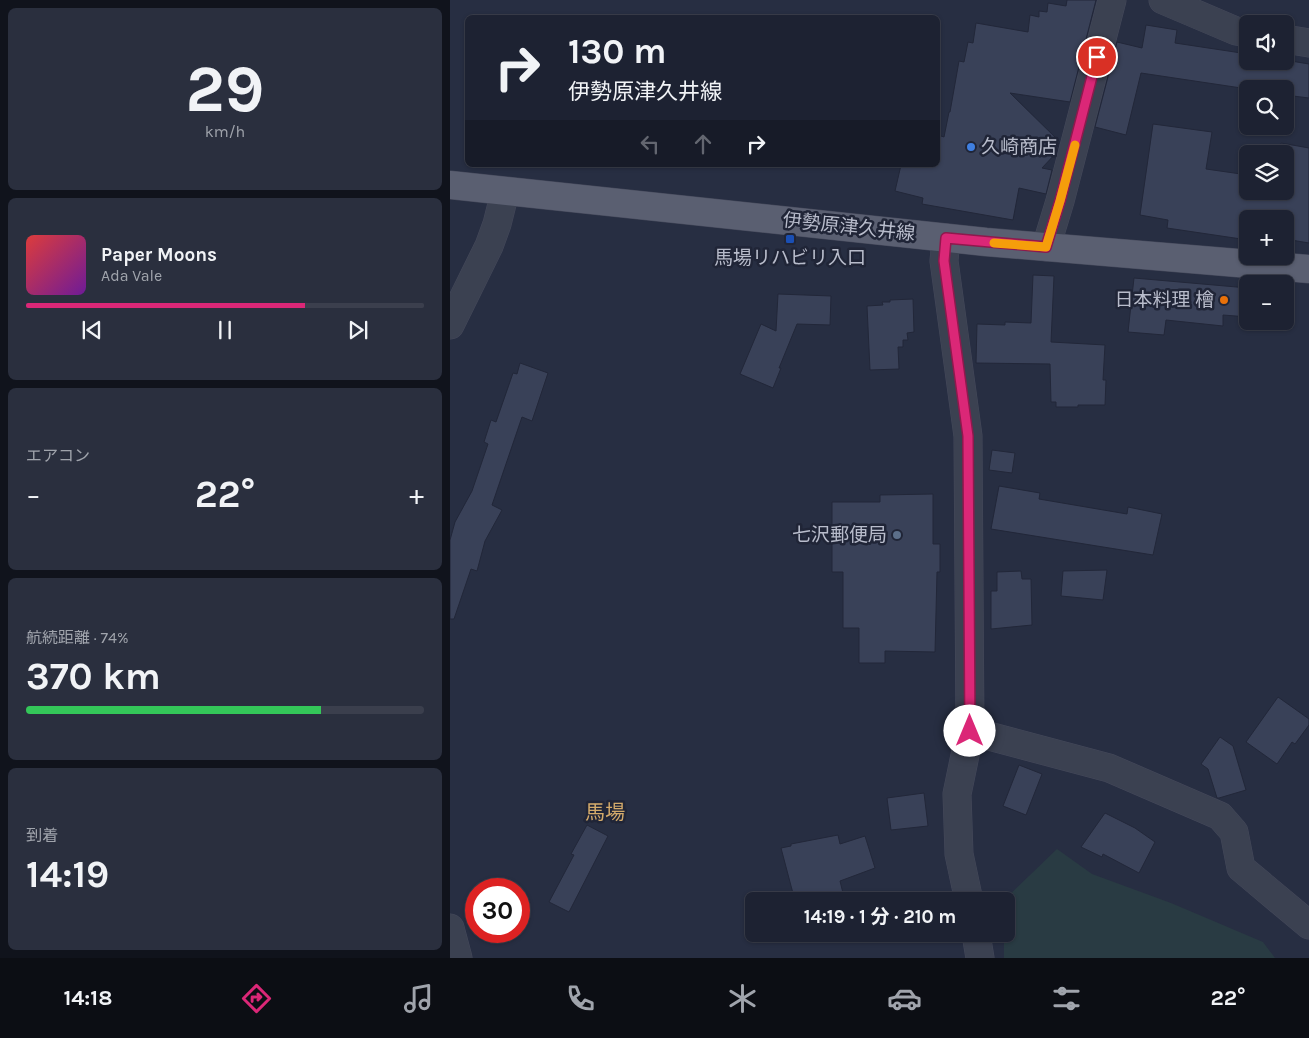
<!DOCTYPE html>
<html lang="ja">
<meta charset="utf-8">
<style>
body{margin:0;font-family:Karla,"Noto Sans JP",sans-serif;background:#2a2f3e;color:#f1f3f6;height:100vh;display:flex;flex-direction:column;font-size:19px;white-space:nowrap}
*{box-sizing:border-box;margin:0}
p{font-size:16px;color:#a0a4ac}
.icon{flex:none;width:28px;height:28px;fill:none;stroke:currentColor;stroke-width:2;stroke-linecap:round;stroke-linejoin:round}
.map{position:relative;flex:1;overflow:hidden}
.sheet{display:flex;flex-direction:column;gap:8px;padding:8px;background:#10131c;width:450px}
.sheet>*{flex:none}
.top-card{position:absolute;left:15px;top:15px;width:475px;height:152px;border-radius:8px;box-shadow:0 1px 4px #0004,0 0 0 1px #3b3f4d;background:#1d2232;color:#f1f3f6;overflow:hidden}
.buttons{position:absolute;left:789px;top:15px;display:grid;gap:10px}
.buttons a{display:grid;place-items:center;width:55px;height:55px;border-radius:8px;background:#1d2232;box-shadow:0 1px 4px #0004,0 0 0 1px #3b3f4d;font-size:25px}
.speed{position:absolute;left:15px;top:878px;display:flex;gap:10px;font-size:25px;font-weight:700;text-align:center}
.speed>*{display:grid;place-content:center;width:65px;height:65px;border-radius:50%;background:#1d2232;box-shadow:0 1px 4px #0004,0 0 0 1px #3b3f4d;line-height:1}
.speed .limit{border:8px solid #d22;background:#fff;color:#111}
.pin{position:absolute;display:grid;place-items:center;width:42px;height:42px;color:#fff;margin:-21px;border:2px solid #fff;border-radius:50%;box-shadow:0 1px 5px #0007}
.me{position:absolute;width:55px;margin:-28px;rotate:0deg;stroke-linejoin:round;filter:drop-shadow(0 0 4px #0008)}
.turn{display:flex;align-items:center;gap:18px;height:105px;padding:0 20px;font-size:22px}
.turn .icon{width:65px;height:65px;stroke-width:2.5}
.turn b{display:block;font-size:35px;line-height:42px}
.lanes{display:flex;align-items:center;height:48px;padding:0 20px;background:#0003;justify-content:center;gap:25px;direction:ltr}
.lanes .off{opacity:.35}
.big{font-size:38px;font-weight:700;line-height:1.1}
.sheet .tile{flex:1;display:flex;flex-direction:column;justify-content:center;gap:8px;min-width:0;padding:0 18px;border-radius:8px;background:#2a2f3e}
.sheet .dial{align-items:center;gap:0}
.dial b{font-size:65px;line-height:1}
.song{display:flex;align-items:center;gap:15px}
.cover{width:60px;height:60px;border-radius:8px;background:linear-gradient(135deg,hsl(0 70% 55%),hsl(280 70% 35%))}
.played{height:5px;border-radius:2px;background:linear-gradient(90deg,#db2777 70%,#3b3f4d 70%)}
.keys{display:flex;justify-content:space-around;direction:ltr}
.heat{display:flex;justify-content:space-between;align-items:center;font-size:28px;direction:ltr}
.charge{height:8px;border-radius:4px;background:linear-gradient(90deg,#34c759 74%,#3b3f4d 0)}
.trip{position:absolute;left:295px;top:892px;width:270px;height:50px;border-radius:8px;background:#1d2232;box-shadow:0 1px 4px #0004,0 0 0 1px #3b3f4d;font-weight:700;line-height:50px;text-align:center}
.tabs{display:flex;height:80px;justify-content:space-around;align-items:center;background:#0c0e14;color:#a0a4ac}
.tabs .icon{width:35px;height:35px}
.tabs .current{color:#db2777}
.tabs b{font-size:22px;color:#f1f3f6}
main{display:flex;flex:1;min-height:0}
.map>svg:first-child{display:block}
.green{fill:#293b43}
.building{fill:#394158;stroke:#222739}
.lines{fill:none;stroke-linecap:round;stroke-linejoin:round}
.minor-casing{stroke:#45495b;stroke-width:29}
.major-casing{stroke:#45495b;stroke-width:29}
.minor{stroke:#3b4151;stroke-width:28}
.major{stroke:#5a5f71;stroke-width:28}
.route-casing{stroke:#8e194d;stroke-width:12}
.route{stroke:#db2777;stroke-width:9}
.slow{stroke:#f59e0b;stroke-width:9}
.shop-dot{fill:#3f7fe0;stroke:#202537;stroke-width:2}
.transit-dot{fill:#1a4fb4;stroke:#202537;stroke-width:2}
.food-dot{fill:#e8710a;stroke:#202537;stroke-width:2}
.service-dot{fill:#5c6f8a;stroke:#202537;stroke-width:2}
.labels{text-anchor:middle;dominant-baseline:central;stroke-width:5;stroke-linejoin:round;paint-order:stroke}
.poi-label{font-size:19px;fill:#b8bccb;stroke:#202537;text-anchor:end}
.street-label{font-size:19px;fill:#b8bccb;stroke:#202537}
.neighbourhood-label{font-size:20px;fill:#d4ab6b;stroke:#202537}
</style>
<main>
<section class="sheet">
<div class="tile dial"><b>29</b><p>km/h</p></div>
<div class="tile">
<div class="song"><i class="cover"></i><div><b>Paper Moons</b><p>Ada Vale</p></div></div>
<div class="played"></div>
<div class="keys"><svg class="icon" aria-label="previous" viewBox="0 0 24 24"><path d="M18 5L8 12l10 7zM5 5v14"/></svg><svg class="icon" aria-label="pause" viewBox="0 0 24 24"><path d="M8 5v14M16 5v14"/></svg><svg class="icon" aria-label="next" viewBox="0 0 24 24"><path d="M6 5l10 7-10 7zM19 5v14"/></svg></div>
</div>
<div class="tile"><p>エアコン</p>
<div class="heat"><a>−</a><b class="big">22°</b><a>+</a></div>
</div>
<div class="tile"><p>航続距離 · 74%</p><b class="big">370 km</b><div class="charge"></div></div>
<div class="tile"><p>到着</p><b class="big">14:19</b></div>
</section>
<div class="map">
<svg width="859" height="958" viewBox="0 0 859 958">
<rect width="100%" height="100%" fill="#272e42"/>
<path class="green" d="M607,849L642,874L721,903L813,942L825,958H554V934H556V901L554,900Z"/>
<path class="building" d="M617,0H646L620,102L560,93L609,141L607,152L592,168L602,170L596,194L569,188L563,220L472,204L473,198L445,191L451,165H488V135L494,137L499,112H500L509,61L514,62L518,42L523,43L526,23L578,32L580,15L589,17V11L597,12L598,3L616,6Z
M696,25L727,30L725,43L798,54V61L835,60L859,64V98L835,95V89H798L691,73L676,135L645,127L667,42L692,48Z
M703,124L762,132L756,169L798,175V191H835V154H829L831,143L859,148V243L835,239V219H798V240L717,228L718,220L690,215Z
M583,275L604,276L601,342L655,345L653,380H656L655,405H628V407H606V402H601L600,364L526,363L527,324L555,325V322L581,323Z
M684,278L798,288V317L773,315V326L716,320L714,335L678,332Z
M328,294L381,296L380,325L347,324L329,368H331L323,388L290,374L311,324L326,331Z
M463,299L464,332L457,333L458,340H453V347H448L449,369L420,370L417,306L433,305L432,302H440V300Z
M70,363L98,373L82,421L72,417L42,505L52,510L35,541L27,571L21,569L4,619H0V540L5,522L22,491L38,444L34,442L41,420L46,422L63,373L67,374Z
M542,450L565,453L562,473L539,470Z
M549,486L590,493L589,499L677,514L678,507L712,514L703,555L541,529Z
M483,494V544H490V572H487L485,652L435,651V663H409V628H393V572H382V502H430V495Z
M657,570L653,600L611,596L613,571Z
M571,571L572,579H581L582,625L541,629V591H547V572Z
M828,697L859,719V725L845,744L842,742L827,764L796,742Z
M770,737L783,746L796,790L769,798H767L758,769L751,764Z
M569,765L592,774L576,815L553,806Z
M474,793L478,826L441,830L437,798Z
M655,813L685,828L705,842L689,873L653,854L652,857L631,847Z
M137,825L158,836L119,912L99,902L124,855L121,854Z
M388,835L390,844L415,836L425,868L390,881L395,901H345L331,848L341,846V844Z"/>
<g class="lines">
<defs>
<path id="minor" d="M713,0L786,31L798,33
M835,39L859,43
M496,238L494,261L518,436L520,731L507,794L509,854L519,901
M596,247L610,201L662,0
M0,325L39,246L47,224L55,192
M520,731L659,768L770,816L784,832L791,868L859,925
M0,928L8,958
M526,934L530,958"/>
<path id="major" d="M0,185L536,242L859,269"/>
</defs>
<use href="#minor" class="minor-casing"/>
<use href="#major" class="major-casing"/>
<use href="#minor" class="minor"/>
<use href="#major" class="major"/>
</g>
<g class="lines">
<defs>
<path id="route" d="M520,731L518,436L494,261L496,238L596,247L610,201L647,57"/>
</defs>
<use href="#route" class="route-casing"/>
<use href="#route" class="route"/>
<path class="slow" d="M544,243L596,247L610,201L625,145"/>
</g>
<circle class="shop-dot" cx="521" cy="147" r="5"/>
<rect class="transit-dot" x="335" y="234" width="10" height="10" rx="2.5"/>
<circle class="food-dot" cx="774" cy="300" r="5"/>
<circle class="service-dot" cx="447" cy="535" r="5"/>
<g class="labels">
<g class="poi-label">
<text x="531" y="147" text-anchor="start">久崎商店</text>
<text x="340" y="258" text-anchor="middle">馬場リハビリ入口</text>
<text x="764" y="300">日本料理 檜</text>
<text x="437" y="535">七沢郵便局</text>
</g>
<g class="street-label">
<text transform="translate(399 227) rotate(6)">伊勢原津久井線</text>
</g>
<g class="neighbourhood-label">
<text x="155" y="812">馬場</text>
</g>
</g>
</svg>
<div class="buttons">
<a><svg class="icon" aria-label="sound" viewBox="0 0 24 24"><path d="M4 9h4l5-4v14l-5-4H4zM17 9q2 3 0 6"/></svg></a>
<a><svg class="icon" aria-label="search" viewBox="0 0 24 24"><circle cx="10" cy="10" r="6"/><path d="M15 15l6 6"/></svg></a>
<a><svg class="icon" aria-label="layers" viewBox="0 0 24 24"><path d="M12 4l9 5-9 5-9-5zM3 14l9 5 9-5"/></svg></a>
<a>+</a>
<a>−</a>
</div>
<div class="speed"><div class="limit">30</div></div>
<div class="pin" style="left:647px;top:57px;background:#d93025"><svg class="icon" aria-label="arrive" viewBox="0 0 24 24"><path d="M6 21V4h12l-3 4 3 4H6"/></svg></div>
<svg class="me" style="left:520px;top:731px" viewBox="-20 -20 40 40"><circle r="19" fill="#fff"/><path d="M0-13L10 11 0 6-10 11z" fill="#db2777"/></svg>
<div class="trip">14:19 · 1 分 · 210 m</div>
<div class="top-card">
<div class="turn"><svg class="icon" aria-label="right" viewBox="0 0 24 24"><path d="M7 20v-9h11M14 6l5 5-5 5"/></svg><div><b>130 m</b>伊勢原津久井線</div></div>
<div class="lanes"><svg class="icon off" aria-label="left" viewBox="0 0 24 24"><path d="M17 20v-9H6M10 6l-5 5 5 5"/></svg><svg class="icon off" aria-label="ahead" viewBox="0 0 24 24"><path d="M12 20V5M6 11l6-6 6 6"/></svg><svg class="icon" aria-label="right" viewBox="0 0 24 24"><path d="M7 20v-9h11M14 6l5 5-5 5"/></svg></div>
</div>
</div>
</main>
<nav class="tabs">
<b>14:18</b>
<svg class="icon current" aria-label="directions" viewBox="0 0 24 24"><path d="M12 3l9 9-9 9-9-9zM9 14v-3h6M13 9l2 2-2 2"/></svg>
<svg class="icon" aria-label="music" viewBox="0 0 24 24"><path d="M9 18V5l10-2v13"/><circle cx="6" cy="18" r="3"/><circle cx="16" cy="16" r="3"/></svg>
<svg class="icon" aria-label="phone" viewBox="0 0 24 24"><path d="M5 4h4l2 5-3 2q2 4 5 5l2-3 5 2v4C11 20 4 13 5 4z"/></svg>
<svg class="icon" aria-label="climate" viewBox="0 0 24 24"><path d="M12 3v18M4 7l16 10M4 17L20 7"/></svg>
<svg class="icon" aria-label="car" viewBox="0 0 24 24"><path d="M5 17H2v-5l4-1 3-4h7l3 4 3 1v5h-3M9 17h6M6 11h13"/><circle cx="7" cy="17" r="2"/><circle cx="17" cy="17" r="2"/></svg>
<svg class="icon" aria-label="filters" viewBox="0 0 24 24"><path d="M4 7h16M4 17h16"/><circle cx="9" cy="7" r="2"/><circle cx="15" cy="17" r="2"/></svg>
<b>22°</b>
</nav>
